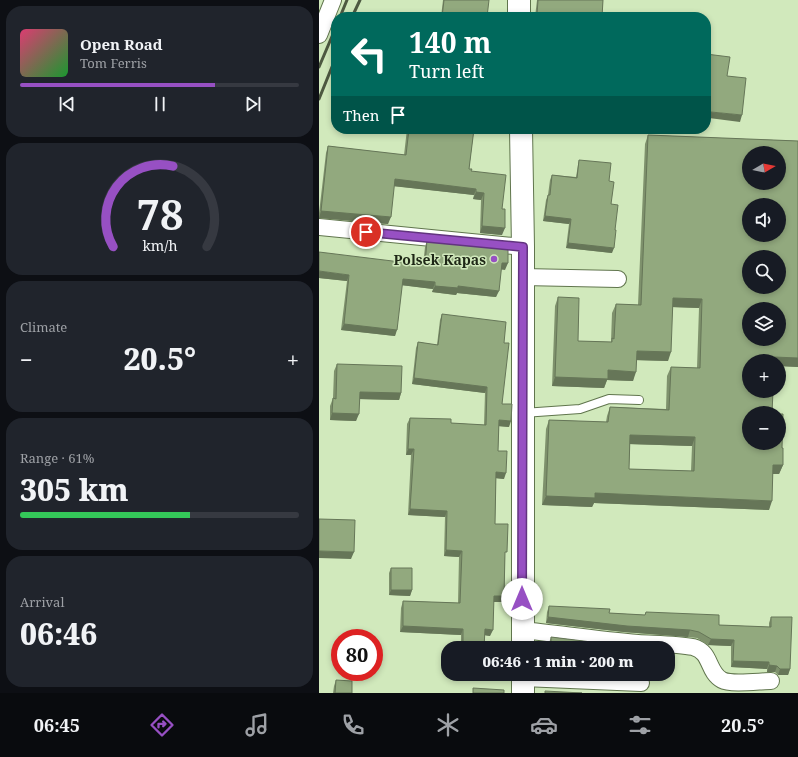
<!DOCTYPE html>
<meta charset="utf-8">
<style>
body{margin:0;font-family:"Noto Serif",serif;background:#20242c;color:#f1f3f6;height:100vh;display:flex;flex-direction:column;font-size:15px;white-space:nowrap}
*{box-sizing:border-box;margin:0}
p{font-size:13px;color:#9ea1a6}
.icon{flex:none;width:22px;height:22px;fill:none;stroke:currentColor;stroke-width:2;stroke-linecap:round;stroke-linejoin:round}
.map{position:relative;flex:1;overflow:hidden}
.side{display:flex;flex-direction:column;gap:6px;padding:6px;background:#0d0f14;width:319px}
.side>*{flex:none}
.guide{position:absolute;left:12px;top:12px;width:380px;height:122px;border-radius:16px;box-shadow:0 2px 6px #0003;background:#00695c;color:#fff;overflow:hidden}
.needle{width:26px;rotate:80deg}
.fabs{position:absolute;left:423px;top:146px;display:grid;gap:8px}
.fabs a{display:grid;place-items:center;width:44px;height:44px;border-radius:50%;background:#171b24;box-shadow:0 2px 6px #0003;font-size:20px}
.speed{position:absolute;left:12px;top:629px;display:flex;gap:8px;font-size:20px;font-weight:700;text-align:center}
.speed>*{display:grid;place-content:center;width:52px;height:52px;border-radius:50%;background:#171b24;box-shadow:0 2px 6px #0003;line-height:1}
.speed .limit{border:6px solid #d22;background:#fff;color:#111}
.pin{position:absolute;display:grid;place-items:center;width:34px;height:34px;color:#fff;margin:-17px;border:2px solid #fff;border-radius:50%;box-shadow:0 1px 4px #0007}
.me{position:absolute;width:44px;margin:-22px;rotate:0deg;stroke-linejoin:round;filter:drop-shadow(0 0 3px #0008)}
.turn{display:flex;align-items:center;gap:14px;height:84px;padding:0 12px;font-size:18px}
.turn .icon{width:52px;height:52px;stroke-width:2.5}
.turn b{display:block;font-size:28px;line-height:34px}
.then{display:flex;align-items:center;height:38px;padding:0 12px;background:#0003;gap:8px;font-size:15px}
.big{font-size:30px;font-weight:800;line-height:1.1}
.side .widget{flex:1;display:flex;flex-direction:column;justify-content:center;gap:6px;min-width:0;padding:0 14px;border-radius:16px;background:#20242c}
.side .dial{align-items:center;gap:0}
.dial svg{height:104px;overflow:visible;fill:none;stroke:#363941;stroke-width:7;stroke-linecap:round;text-anchor:middle}
.dial text{fill:#f1f3f6;stroke:none}
.song{display:flex;align-items:center;gap:12px}
.cover{width:48px;height:48px;border-radius:6px;background:linear-gradient(135deg,hsl(340 70% 55%),hsl(130 70% 35%))}
.played{height:4px;border-radius:2px;background:linear-gradient(90deg,#9750c3 70%,#363941 70%)}
.keys{display:flex;justify-content:space-around;direction:ltr}
.heat{display:flex;justify-content:space-between;align-items:center;font-size:22px;direction:ltr}
.charge{height:6px;border-radius:3px;background:linear-gradient(90deg,#34c759 61%,#363941 0)}
.trip{position:absolute;left:122px;top:641px;width:234px;height:40px;border-radius:16px;background:#171b24;box-shadow:0 2px 6px #0003;font-weight:800;line-height:40px;text-align:center}
.menu{display:flex;height:64px;justify-content:space-around;align-items:center;background:#090b0e;color:#9ea1a6}
.menu .icon{width:28px;height:28px}
.menu .selected{color:#9750c3}
.menu b{font-size:18px;color:#f1f3f6}
main{display:flex;flex:1;min-height:0}
.map>svg:first-child{display:block}
.lines{fill:none;stroke-linecap:round;stroke-linejoin:round}
.lane-casing{stroke:#60754d;stroke-width:10}
.street-casing{stroke:#60754d;stroke-width:18}
.highway-casing{stroke:#60754d;stroke-width:24}
.lane{stroke:#fff;stroke-width:8}
.street{stroke:#fff;stroke-width:16}
.highway{stroke:#fff;stroke-width:22}
.rail{stroke:#4d5941;stroke-width:3}
.wall{fill:#7e916c;fill-rule:evenodd}
.shaded-wall{fill:#667658}
.building{fill:#92a97e;stroke:#667658;fill-rule:evenodd}
.route-casing{stroke:#62347f;stroke-width:10}
.route{stroke:#9750c3;stroke-width:7}
.poi-dot{fill:#9750c3;stroke:#d1e9bc;stroke-width:1.5}
.labels{text-anchor:middle;dominant-baseline:central;stroke-width:3;stroke-linejoin:round;paint-order:stroke}
.poi-label{font-size:14px;font-weight:bold;fill:#1e2716;stroke:#d1e9bc;text-anchor:end}
</style>
<main>
<section class="side">
<div class="widget">
<div class="song"><i class="cover"></i><div><b>Open Road</b><p>Tom Ferris</p></div></div>
<div class="played"></div>
<div class="keys"><svg class="icon" aria-label="previous" viewBox="0 0 24 24"><path d="M18 5L8 12l10 7zM5 5v14"/></svg><svg class="icon" aria-label="pause" viewBox="0 0 24 24"><path d="M8 5v14M16 5v14"/></svg><svg class="icon" aria-label="next" viewBox="0 0 24 24"><path d="M6 5l10 7-10 7zM19 5v14"/></svg></div>
</div>
<div class="widget dial"><svg viewBox="0 0 100 80">
<path d="M14 69A42 42 0 1 1 86 69"/>
<path d="M14 69A42 42 0 0 1 60 7" stroke="#9750c3"/>
<text x="50" y="56" font-size="32" font-weight="700">78</text>
<text x="50" y="72" font-size="11">km/h</text>
</svg></div>
<div class="widget"><p>Climate</p>
<div class="heat"><a>−</a><b class="big">20.5°</b><a>+</a></div>
</div>
<div class="widget"><p>Range · 61%</p><b class="big">305 km</b><div class="charge"></div></div>
<div class="widget"><p>Arrival</p><b class="big">06:46</b></div>
</section>
<div class="map">
<svg width="479" height="693" viewBox="0 0 479 693">
<rect width="100%" height="100%" fill="#d1e9bc"/>
<g class="lines">
<defs>
<path id="lane" d="M204,413L261,409L290,399L320,400"/>
<path id="street" d="M0,35L14,0
M0,227L204,247
M204,277L299,279
M203,630C242,634 280,640 319,643C335,644 359,644 374,647C393,652 388,672 403,680C412,685 441,681 452,681
M204,678L322,683"/>
<path id="highway" d="M200,0V17
M202,129L204,247V648
M204,674V693"/>
</defs>
<use href="#lane" class="lane-casing"/>
<use href="#street" class="street-casing"/>
<use href="#highway" class="highway-casing"/>
<use href="#lane" class="lane"/>
<use href="#street" class="street"/>
<use href="#highway" class="highway"/>
<path class="rail" d="M21,17L28,0
M33,17L41,0
M0,67L17,27
M0,99L17,57"/>
</g>
<path class="wall" d="M124,0H166L168,17H122Z
M218,0H284L283,17H216Z
M88,129H155L150,169L152,171L183,209V235L161,233L162,200L154,199L155,195L75,186L69,224L0,218V213L7,153L9,146L85,155Z
M329,135L479,141V367L460,366V361H430L453,413L463,448L464,465L460,474H454L450,510L275,503L273,507L223,505L227,429L230,420L287,422L288,416L291,407L347,409L348,376L352,367L378,368L380,308L354,307L349,361L317,360L314,381L288,380L285,388L233,386L236,306L239,297L259,341L292,342L293,313L297,304L319,305L326,144ZM311,444L373,446L372,471L310,469Z
M260,160L290,181L292,204L293,253L247,248L250,224L224,221L227,200L229,195L231,180L233,175L257,177L259,165Z
M108,240L186,270L182,269L177,297L138,293L137,295L113,292L114,289L83,285L76,336L22,330L28,281L0,278L104,265L106,247Z
M123,314L185,343L183,404L190,427L180,426L179,451L185,479L177,478L176,524L186,558L185,596L183,602H174L171,636L166,635L165,648H142V635L81,632L82,608L84,601L139,603L140,557L125,556L126,517L89,515L92,455H87L88,424L91,418L132,423L165,425L166,393L93,384L97,348L99,342L118,345L121,320Z
M18,364L82,393L80,400L41,399L37,421L11,420V406L14,398L15,371Z
M72,568L93,590L91,596L70,595V573Z
M230,606L290,613L326,615L327,612L400,625L450,627V623L452,617L471,669L469,675H459L456,672H448V669L412,667V646L389,645L378,638L369,637L305,632L227,623L228,612Z
M232,637L305,646L339,648H230V643Z
M17,680L33,693H14L15,686Z"/>
<path class="shaded-wall" d="M218,14L242,17H217Z
M392,112L423,115L421,122L390,118L389,119H387V113Z
M161,129H175V131Z
M243,129H266L265,131Z
M76,179L157,189L155,195L73,186Z
M157,192L165,193L162,200L154,199Z
M2,211L72,217L69,224L0,218Z
M226,216L252,219L250,224L224,221Z
M163,226L186,228L183,235L161,233Z
M249,243L295,248L293,253L247,248Z
M183,263H189L186,270L180,269Z
M0,271L30,275L28,281L0,278Z
M84,279L116,282L114,289L81,285Z
M116,286H139L180,291L177,297L138,293L137,295L113,292Z
M354,298L383,299L380,308L351,307Z
M25,324L78,330L76,336L22,330Z
M318,351L352,352L349,361L314,360Z
M455,357L479,358V367L460,366V361H453Z
M289,370L317,372L314,381L288,380L285,388L233,386L236,377Z
M95,378L168,387L166,393L93,384Z
M41,392L82,393L80,400L38,399Z
M13,413L40,414L37,421L11,420Z
M180,420L192,421L190,427L178,426Z
M311,435L376,437L373,446L308,444Z
M89,449H95L92,455H87Z
M454,465H464L460,474H451Z
M177,472L187,473L185,479L175,478Z
M276,493L453,501L450,510L275,503L273,507L223,505L227,496Z
M91,509L128,511L126,517L89,515Z
M127,550L143,551L140,557L125,556Z
M0,551L35,552L32,559L0,558Z
M72,590H93L91,596L70,595Z
M175,596H185L183,602H172Z
M229,617L371,630L369,637L305,632L227,623Z
M84,626L144,629L142,635L81,632Z
M166,629L174,630L171,636L164,635Z
M392,639L415,640L412,646L389,645Z
M414,661L450,662L448,669L412,667Z
M450,665L458,666L456,672H448Z
M461,669H471L469,675H459Z
M316,674H336V675Z"/>
<path class="building" d="M125,0H170L168,17H123Z
M219,0H284L283,17H242L218,14Z
M387,54L411,57L408,76L427,78L423,115L392,112V113H387Z
M90,129H155L150,169H153L152,171L187,175L183,209H186V228L163,226L165,193L157,192V189L76,179L72,217L2,211L9,146L87,155Z
M329,135L479,141V358L455,357V361H430V391H454L453,413H430V443H460V414H464L463,448H464V465H454L453,501L276,493V498L227,496L230,420L289,422L291,407L350,410L352,367L381,368L383,299L354,298L352,352L318,351L317,372L289,370V379L236,377L239,297L260,298L259,341L293,342V338L295,339L297,304L322,305ZM430,153H460V183H430ZM430,205H460V235H430ZM430,257H460V287H430ZM430,309H460V339H430ZM311,435L376,437L375,471L310,469Z
M260,160L292,163L290,181L295,182L292,204L299,205L296,230H297L295,248L249,243L252,219L226,216L229,195H231L233,175L258,178Z
M108,240L189,248V263H183L180,291L139,286V288L116,286V282L84,279L78,330L25,324L30,275L0,271V252L106,265Z
M123,314L187,322L185,343H190L183,404H193L192,421L180,420L179,451H188L187,473L177,472L176,524H189L188,552H186L185,596H175L174,630L166,629L165,648H144V629L84,626V601L141,603L143,551L127,550L128,511L91,509L95,449H89L91,418L132,419V423L167,425L168,387L95,378L99,342L119,345Z
M18,364L83,366L82,393L41,392L40,414L13,413L14,398L17,399Z
M0,519L36,520L35,552L0,551Z
M72,568H93V590H72Z
M230,606L291,609L290,613L326,615L327,612L400,615V625L452,627V617H473L471,669H461L458,666L450,665V662L414,661L415,640L392,639L380,632L371,630L308,626L229,617Z
M232,637L305,646L339,648H232Z
M17,680L33,681V693H16Z
M154,688L185,690V693H154Z
M226,691L263,693H226Z"/>
<g class="lines">
<defs>
<path id="route" d="M47,232L204,247L203,599"/>
</defs>
<use href="#route" class="route-casing"/>
<use href="#route" class="route"/>
</g>
<circle class="poi-dot" cx="175" cy="259" r="4"/>
<g class="labels">
<g class="poi-label">
<text x="167" y="259">Polsek Kapas</text>
</g>
</g>
</svg>
<div class="fabs">
<a><svg class="needle" viewBox="-14 -14 28 28"><path d="M0-13l5 13h-10z" fill="#e53935"/><path d="M0 13l5-13h-10z" fill="#9ea1a6"/></svg></a>
<a><svg class="icon" aria-label="sound" viewBox="0 0 24 24"><path d="M4 9h4l5-4v14l-5-4H4zM17 9q2 3 0 6"/></svg></a>
<a><svg class="icon" aria-label="search" viewBox="0 0 24 24"><circle cx="10" cy="10" r="6"/><path d="M15 15l6 6"/></svg></a>
<a><svg class="icon" aria-label="layers" viewBox="0 0 24 24"><path d="M12 4l9 5-9 5-9-5zM3 14l9 5 9-5"/></svg></a>
<a>+</a>
<a>−</a>
</div>
<div class="speed"><div class="limit">80</div></div>
<div class="pin" style="left:47px;top:232px;background:#d93025"><svg class="icon" aria-label="arrive" viewBox="0 0 24 24"><path d="M6 21V4h12l-3 4 3 4H6"/></svg></div>
<svg class="me" style="left:203px;top:599px" viewBox="-20 -20 40 40"><circle r="19" fill="#fff"/><path d="M0-13L10 11 0 6-10 11z" fill="#9750c3"/></svg>
<div class="trip">06:46 · 1 min · 200 m</div>
<div class="guide">
<div class="turn"><svg class="icon" aria-label="left" viewBox="0 0 24 24"><path d="M17 20v-9H6M10 6l-5 5 5 5"/></svg><div><b>140 m</b>Turn left</div></div>
<div class="then">Then<svg class="icon" aria-label="arrive" viewBox="0 0 24 24"><path d="M6 21V4h12l-3 4 3 4H6"/></svg></div>
</div>
</div>
</main>
<nav class="menu">
<b>06:45</b>
<svg class="icon selected" aria-label="directions" viewBox="0 0 24 24"><path d="M12 3l9 9-9 9-9-9zM9 14v-3h6M13 9l2 2-2 2"/></svg>
<svg class="icon" aria-label="music" viewBox="0 0 24 24"><path d="M9 18V5l10-2v13"/><circle cx="6" cy="18" r="3"/><circle cx="16" cy="16" r="3"/></svg>
<svg class="icon" aria-label="phone" viewBox="0 0 24 24"><path d="M5 4h4l2 5-3 2q2 4 5 5l2-3 5 2v4C11 20 4 13 5 4z"/></svg>
<svg class="icon" aria-label="climate" viewBox="0 0 24 24"><path d="M12 3v18M4 7l16 10M4 17L20 7"/></svg>
<svg class="icon" aria-label="car" viewBox="0 0 24 24"><path d="M5 17H2v-5l4-1 3-4h7l3 4 3 1v5h-3M9 17h6M6 11h13"/><circle cx="7" cy="17" r="2"/><circle cx="17" cy="17" r="2"/></svg>
<svg class="icon" aria-label="filters" viewBox="0 0 24 24"><path d="M4 7h16M4 17h16"/><circle cx="9" cy="7" r="2"/><circle cx="15" cy="17" r="2"/></svg>
<b>20.5°</b>
</nav>
